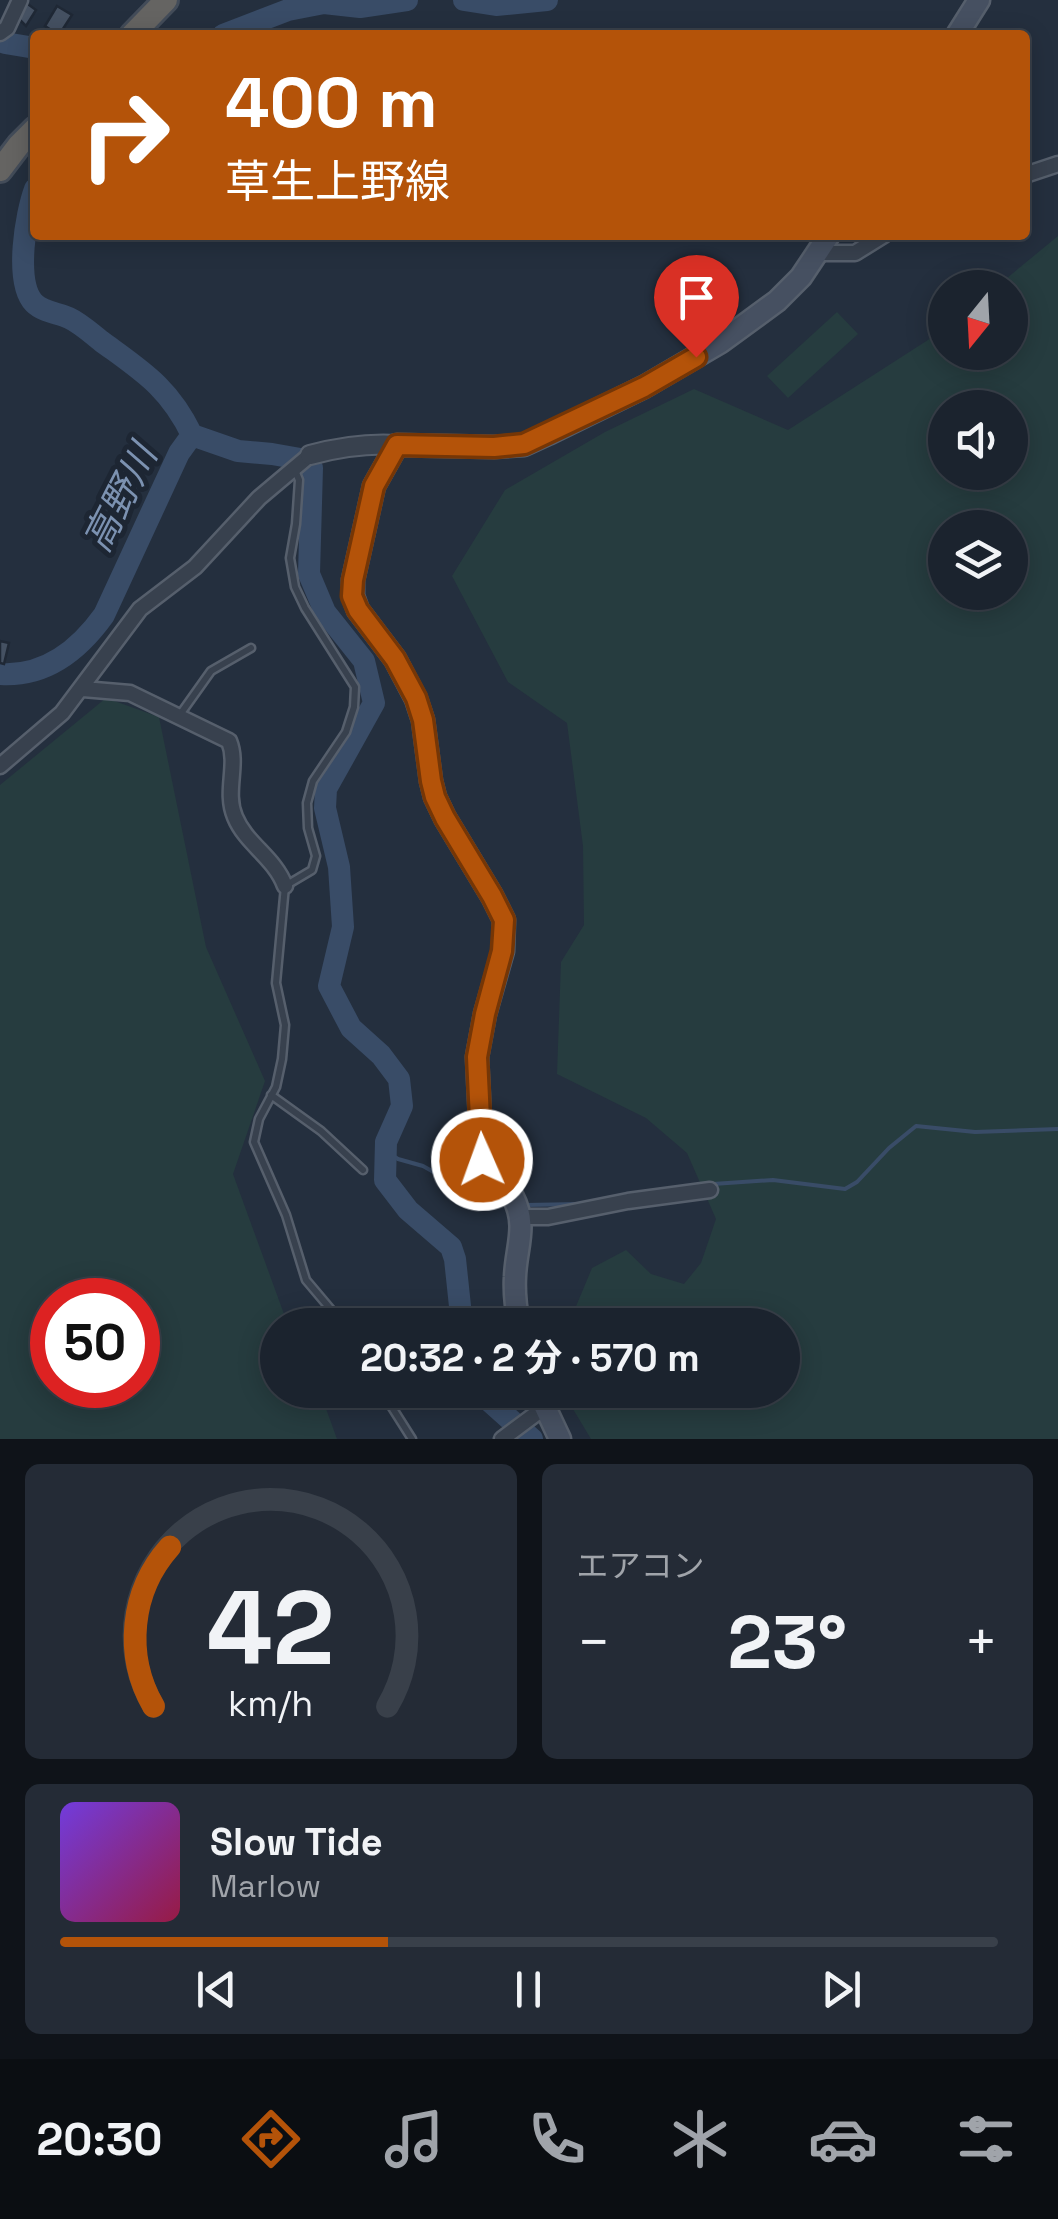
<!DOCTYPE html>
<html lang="ja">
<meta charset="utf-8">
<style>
body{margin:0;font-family:"Space Grotesk","Noto Sans JP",sans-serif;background:#242b36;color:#f1f3f6;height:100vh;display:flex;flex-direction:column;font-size:38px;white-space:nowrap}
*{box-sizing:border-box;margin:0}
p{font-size:32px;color:#a0a4aa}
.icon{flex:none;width:55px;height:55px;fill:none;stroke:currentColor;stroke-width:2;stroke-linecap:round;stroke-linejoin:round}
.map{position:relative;height:1439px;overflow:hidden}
.details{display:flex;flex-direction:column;gap:25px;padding:25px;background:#0f1319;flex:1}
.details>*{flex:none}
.banner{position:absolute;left:30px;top:30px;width:1000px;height:210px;border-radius:10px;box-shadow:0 5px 25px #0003,0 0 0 2px #39404a;background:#b45309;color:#fff;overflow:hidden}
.needle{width:65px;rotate:198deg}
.fabs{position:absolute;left:928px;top:270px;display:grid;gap:20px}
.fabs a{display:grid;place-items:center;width:100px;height:100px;border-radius:50%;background:#1b232e;box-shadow:0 5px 25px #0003,0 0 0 2px #39404a;font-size:50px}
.speed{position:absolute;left:30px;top:1278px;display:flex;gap:20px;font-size:50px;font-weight:700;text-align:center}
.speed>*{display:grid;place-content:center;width:130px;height:130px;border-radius:50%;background:#1b232e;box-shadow:0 5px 25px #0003,0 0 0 2px #39404a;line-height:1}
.speed .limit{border:15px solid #d22;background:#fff;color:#111}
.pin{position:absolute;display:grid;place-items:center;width:85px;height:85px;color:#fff;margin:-102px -42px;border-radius:50% 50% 50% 0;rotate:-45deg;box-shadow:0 0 10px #0007}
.pin .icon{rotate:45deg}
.me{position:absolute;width:110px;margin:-55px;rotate:358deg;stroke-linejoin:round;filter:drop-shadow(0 0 8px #0008)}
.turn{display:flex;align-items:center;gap:35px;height:210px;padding:0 30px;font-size:45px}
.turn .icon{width:130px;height:130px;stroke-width:2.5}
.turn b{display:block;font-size:70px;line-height:85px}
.big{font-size:75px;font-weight:700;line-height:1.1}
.details .tile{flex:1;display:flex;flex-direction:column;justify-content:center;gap:15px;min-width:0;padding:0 35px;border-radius:15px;background:#242b36}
.details .dial{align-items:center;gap:0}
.dial svg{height:260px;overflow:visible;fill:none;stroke:#39404a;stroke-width:7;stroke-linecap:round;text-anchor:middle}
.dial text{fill:#f1f3f6;stroke:none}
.song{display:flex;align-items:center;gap:30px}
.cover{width:120px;height:120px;border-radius:15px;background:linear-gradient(135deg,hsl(260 70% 55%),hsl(340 70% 35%))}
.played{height:10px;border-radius:5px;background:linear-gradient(90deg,#b45309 35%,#39404a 35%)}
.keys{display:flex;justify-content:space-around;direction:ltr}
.heat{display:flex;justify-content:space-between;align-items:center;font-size:55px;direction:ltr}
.details .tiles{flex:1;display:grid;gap:25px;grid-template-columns:1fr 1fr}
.tile:last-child{grid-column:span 2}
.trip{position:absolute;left:260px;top:1308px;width:540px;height:100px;border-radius:50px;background:#1b232e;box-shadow:0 5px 25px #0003,0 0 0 2px #39404a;font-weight:700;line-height:100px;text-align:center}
.menu{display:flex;height:160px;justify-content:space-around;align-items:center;background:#0b0e12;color:#a0a4aa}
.menu .icon{width:70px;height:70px}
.menu .on{color:#b45309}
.menu b{font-size:45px;color:#f1f3f6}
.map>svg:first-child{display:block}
.green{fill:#263c3f;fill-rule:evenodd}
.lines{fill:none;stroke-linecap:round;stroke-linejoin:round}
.stream{stroke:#394c67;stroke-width:4}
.river{stroke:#394c67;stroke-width:22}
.building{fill:#455162;stroke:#1f2835;stroke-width:2.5}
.service-casing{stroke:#565f6c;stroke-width:11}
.minor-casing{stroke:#565f6c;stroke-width:19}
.tertiary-casing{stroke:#565f6c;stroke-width:22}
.secondary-casing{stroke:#565f6c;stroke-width:25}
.trunk-casing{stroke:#434c59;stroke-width:28}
.service{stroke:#38414e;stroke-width:6}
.minor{stroke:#38414e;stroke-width:14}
.tertiary{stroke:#38414e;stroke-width:18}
.secondary{stroke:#465061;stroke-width:20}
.trunk{stroke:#656462;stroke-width:22}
.route-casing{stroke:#753606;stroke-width:25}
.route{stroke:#b45309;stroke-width:18}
.labels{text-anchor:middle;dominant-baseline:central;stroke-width:10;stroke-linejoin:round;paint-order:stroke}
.water-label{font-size:38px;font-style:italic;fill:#7c92b1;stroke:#1d2633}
</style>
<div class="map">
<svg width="1058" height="1439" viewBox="0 0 1058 1439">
<rect width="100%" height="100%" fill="#242f3e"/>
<path class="green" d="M1058,236V1439H591L570,1404V1390H782V1325H572V1316L592,1268L626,1250L651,1274L684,1284L701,1263L716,1219L687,1153L646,1118L557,1074L561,962L584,925L583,846L567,723L508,682L452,576L505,490L605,432L694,389L788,430L945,329V352H1010V288L996,287ZM945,408H1010V472H945ZM945,528H1010V592H945Z
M837,312L858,334L788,398L767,376Z
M106,698L159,717L206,947L265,1081L233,1174L288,1325H278V1390H316L324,1403L337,1439H0V785ZM52,1300H138V1385H52Z"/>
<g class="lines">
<path class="stream" d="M538,0V2
M387,1152L398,1159L423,1166L469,1192L509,1204
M713,1184L773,1180L845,1189L857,1182L889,1148L916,1126L975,1132L1058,1129
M659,1190L689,1186
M525,1205L580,1204"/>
<path class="river" d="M464,0L496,5L547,0
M223,35L288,10L324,3L360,7L407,0
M5,43L35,48
M35,189C26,213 14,282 34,303C43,312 58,313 69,318C80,323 91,333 101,341C142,371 169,387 192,435
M192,435L238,451L272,454L306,460L312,468L309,574L325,612L364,661L374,703L326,789L325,808L339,867L343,927L329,986L351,1028L381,1055L399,1079L402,1106L386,1142L385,1180L408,1210L451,1247L455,1259L462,1325
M0,674C45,677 79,650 104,615L179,453L192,435
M484,1390L486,1398L532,1439"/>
</g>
<path class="building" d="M25,2L36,10L26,26L16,16Z
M57,6L72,15L59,35L45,26Z
M0,641L9,643L4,664L0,663Z"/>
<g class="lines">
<defs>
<path id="service" d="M294,468L299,480L296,524L290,558L295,587L305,608L355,687L354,707L346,732L313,781L307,803L308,828L316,856L312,870L285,886L276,983L285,1025L282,1059L276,1087L259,1119L254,1142L286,1215L306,1280L344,1325
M179,716L211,671L251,648
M271,1095L321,1131L363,1170
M381,1390L412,1439"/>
<path id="minor" d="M0,33L7,28L20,0
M1025,175L1058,164
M819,253H855L884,235
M83,689L130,693L229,741C239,765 224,791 235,817C246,844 275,858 285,886
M0,766L62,713L140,609L195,567L259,498L310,455
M520,1217H548L628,1201L710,1190
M502,1439L545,1407"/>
<path id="tertiary" d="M310,455C340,447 366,443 397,445"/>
<path id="secondary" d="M957,35L979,0
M519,1325C516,1309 514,1293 515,1277C516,1247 528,1226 513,1197C505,1183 490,1174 482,1160L477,1057L485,1014L503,951L504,920L492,896L445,818L435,797L431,781L423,720L416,699L395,659L358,610L353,596V580L374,486L397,445L494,447L524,445L548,434L644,387L721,342L777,301L801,277L829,235
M537,1390L560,1439"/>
<path id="trunk" d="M132,35L166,0
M0,170L19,145L35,129"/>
</defs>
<use href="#service" class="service-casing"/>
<use href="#minor" class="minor-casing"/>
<use href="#tertiary" class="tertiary-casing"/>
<use href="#secondary" class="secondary-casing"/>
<use href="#trunk" class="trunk-casing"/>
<use href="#service" class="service"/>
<use href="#minor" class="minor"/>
<use href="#tertiary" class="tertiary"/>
<use href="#secondary" class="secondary"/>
<use href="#trunk" class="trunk"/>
</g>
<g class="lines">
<defs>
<path id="route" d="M482,1160L477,1057L485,1014L502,951L504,920L492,896L445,818L435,797L431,781L423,720L416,698L395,659L358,610L352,596L353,580L374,486L397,445L494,447L524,444L644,387L696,357"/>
</defs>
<use href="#route" class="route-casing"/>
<use href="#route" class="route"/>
</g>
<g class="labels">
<g class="water-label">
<text transform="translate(120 498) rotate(-63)">高野川</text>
</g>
</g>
</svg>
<div class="fabs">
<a><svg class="needle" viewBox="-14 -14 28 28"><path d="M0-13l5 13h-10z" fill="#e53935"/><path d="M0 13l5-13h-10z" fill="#a0a4aa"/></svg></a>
<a><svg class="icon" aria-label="sound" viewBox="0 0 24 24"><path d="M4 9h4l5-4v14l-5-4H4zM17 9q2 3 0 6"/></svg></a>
<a><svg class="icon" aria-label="layers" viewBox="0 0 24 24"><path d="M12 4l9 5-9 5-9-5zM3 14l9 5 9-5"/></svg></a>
</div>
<div class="speed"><div class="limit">50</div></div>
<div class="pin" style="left:696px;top:357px;background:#d93025"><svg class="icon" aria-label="arrive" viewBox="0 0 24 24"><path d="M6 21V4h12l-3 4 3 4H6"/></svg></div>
<svg class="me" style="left:482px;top:1160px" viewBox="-20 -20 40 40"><circle r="17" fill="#b45309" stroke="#fff" stroke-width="3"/><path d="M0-11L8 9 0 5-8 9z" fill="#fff"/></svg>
<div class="trip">20:32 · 2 分 · 570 m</div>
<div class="banner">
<div class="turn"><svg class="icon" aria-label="right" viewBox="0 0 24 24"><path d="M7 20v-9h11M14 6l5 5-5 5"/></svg><div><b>400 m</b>草生上野線</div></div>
</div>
</div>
<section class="details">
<div class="tiles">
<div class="tile dial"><svg viewBox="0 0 100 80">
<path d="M14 69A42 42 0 1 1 86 69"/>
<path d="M14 69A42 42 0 0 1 19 20" stroke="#b45309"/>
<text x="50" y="56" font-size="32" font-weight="700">42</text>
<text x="50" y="72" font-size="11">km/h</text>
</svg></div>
<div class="tile"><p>エアコン</p>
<div class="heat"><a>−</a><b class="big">23°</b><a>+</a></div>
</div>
<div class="tile">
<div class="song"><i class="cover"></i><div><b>Slow Tide</b><p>Marlow</p></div></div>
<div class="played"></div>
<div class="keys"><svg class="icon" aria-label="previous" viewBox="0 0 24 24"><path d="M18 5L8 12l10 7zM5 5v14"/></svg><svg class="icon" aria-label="pause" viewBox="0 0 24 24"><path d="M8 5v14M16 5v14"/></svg><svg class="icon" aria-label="next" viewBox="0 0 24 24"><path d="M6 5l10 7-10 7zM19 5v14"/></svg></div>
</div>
</div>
</section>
<nav class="menu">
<b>20:30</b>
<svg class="icon on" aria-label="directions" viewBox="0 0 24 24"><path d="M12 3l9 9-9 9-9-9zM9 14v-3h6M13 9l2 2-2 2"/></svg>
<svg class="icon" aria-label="music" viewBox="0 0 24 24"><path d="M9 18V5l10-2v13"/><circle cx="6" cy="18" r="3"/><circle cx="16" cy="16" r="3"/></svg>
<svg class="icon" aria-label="phone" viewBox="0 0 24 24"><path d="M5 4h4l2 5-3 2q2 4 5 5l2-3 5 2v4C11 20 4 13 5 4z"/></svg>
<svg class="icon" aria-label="climate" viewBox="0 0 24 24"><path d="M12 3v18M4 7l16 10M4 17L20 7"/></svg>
<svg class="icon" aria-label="car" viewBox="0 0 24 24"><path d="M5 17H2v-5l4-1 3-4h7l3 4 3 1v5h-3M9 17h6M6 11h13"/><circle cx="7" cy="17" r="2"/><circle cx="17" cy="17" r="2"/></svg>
<svg class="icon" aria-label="filters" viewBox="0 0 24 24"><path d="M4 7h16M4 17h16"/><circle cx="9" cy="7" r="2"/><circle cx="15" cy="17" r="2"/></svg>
</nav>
